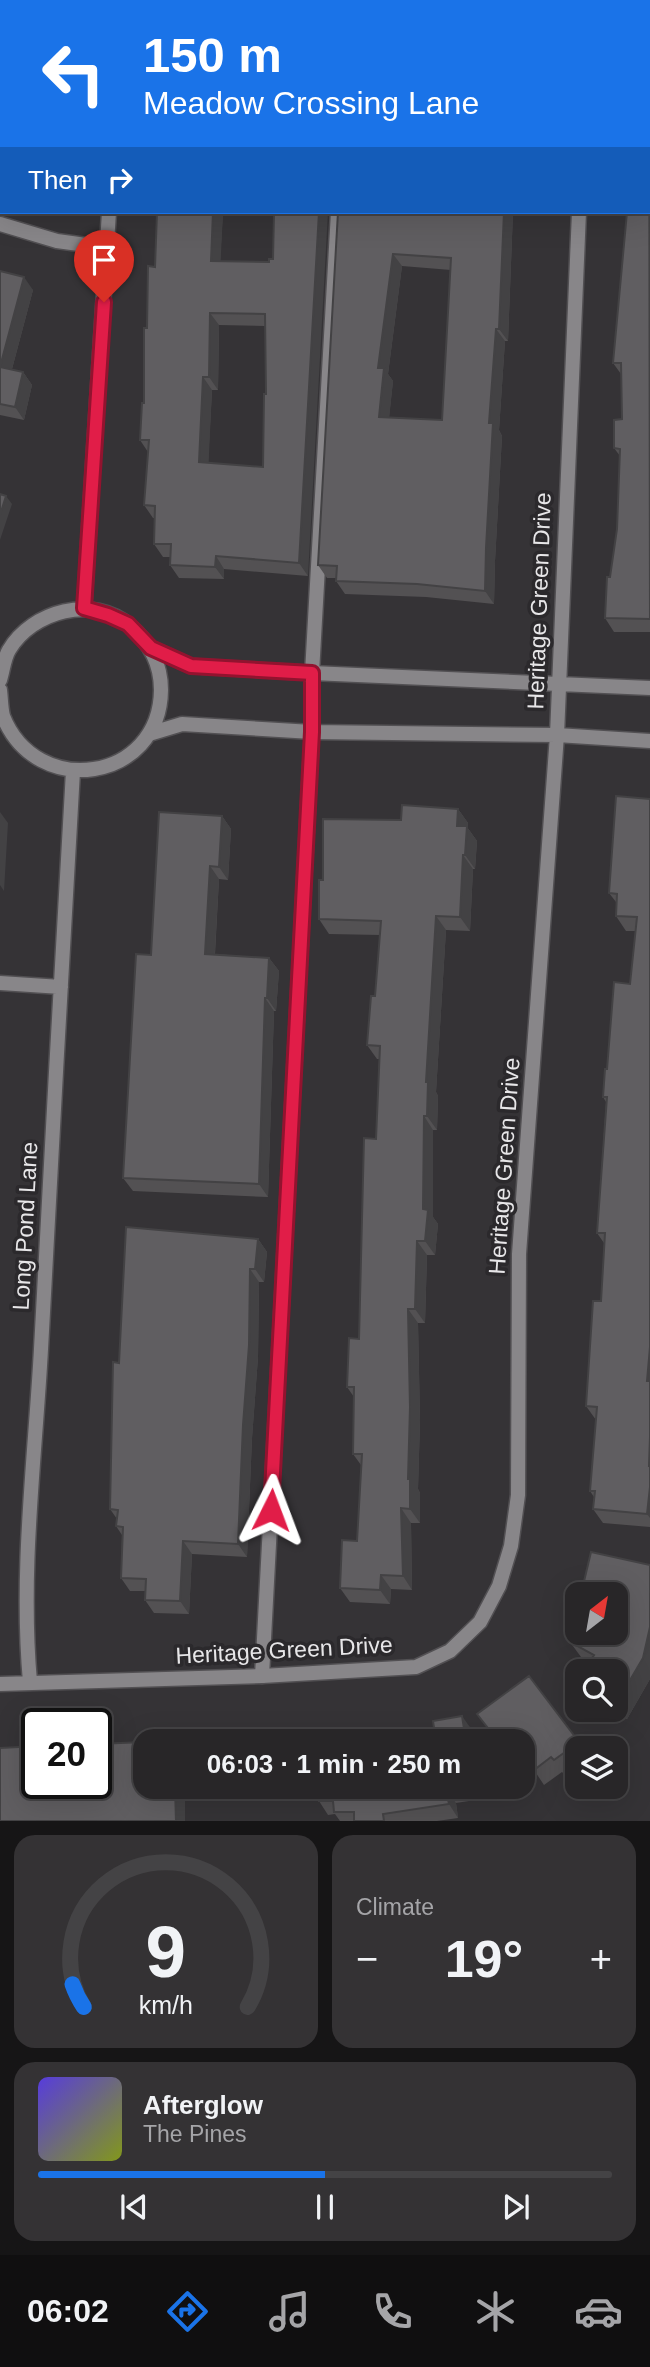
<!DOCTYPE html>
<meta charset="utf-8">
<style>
body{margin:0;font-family:Helvetica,sans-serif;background:#343234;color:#f1f3f6;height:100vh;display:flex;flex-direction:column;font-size:26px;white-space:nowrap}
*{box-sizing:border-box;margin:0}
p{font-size:23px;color:#a5a5a8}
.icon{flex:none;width:38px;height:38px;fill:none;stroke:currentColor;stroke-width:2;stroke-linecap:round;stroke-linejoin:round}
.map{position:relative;height:1821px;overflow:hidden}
.drawer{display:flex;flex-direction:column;gap:14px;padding:14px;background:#161516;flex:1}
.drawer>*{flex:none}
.guide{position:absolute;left:0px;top:0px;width:651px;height:214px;box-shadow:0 7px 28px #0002,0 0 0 2px #444345;background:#1a73e8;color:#fff;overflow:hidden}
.needle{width:46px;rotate:31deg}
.tools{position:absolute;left:565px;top:1582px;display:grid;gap:14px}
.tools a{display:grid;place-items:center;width:63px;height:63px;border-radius:14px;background:#282628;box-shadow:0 7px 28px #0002,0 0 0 2px #444345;font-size:35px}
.speed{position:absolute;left:21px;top:1708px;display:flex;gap:14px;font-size:35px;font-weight:700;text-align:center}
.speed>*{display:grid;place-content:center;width:91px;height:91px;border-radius:50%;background:#282628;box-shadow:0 7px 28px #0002,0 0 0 2px #444345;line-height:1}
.speed .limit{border:4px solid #111;border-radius:10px;background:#fff;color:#111}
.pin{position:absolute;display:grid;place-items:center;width:60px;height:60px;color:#fff;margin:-72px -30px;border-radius:50% 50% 50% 0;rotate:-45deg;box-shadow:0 0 7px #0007}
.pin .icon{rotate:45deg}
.me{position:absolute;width:77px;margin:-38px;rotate:3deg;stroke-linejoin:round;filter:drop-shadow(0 0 5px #0008)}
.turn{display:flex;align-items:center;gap:24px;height:147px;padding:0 28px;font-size:32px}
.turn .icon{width:91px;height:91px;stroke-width:2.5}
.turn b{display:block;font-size:49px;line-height:60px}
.then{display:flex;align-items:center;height:66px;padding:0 28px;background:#0003;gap:14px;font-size:26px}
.big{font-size:52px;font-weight:700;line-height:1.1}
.drawer .card{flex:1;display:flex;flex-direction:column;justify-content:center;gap:10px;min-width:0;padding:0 24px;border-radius:21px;background:#343234}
.drawer .dial{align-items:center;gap:0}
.dial svg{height:182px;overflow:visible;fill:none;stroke:#444345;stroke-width:7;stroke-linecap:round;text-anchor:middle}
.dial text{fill:#f1f3f6;stroke:none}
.song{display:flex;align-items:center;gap:21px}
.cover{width:84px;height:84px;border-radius:10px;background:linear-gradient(135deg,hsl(250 70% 55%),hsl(70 70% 35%))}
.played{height:7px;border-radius:4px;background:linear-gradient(90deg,#1a73e8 50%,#444345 50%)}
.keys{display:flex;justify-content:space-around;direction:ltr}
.heat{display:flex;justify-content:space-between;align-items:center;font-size:38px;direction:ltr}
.drawer .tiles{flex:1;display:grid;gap:14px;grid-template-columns:1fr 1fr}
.card:last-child{grid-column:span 2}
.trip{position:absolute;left:133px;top:1729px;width:402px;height:70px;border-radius:21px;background:#282628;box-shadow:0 7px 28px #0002,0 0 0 2px #444345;font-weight:700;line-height:70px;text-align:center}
.tab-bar{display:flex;height:112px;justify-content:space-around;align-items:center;background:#100f10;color:#a5a5a8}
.tab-bar .icon{width:49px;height:49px}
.tab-bar .active{color:#1a73e8}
.tab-bar b{font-size:32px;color:#f1f3f6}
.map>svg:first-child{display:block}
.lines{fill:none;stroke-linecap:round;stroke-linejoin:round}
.lane-casing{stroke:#525053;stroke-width:17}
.street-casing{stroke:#525053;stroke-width:17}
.lane{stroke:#888689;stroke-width:14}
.street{stroke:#888689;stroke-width:14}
.wall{fill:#535153;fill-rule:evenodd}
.shaded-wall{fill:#434244}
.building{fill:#605e61;stroke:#434244;stroke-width:2;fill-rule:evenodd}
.route-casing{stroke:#92132f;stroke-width:18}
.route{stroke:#e11d48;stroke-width:12}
.labels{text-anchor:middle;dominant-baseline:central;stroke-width:7;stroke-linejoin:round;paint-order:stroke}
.street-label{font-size:23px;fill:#e7e6e8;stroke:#2b292c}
</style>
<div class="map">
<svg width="650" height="1821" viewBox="0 0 650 1821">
<rect width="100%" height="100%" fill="#353336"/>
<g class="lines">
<defs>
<path id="lane" d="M356,2V0
M262,1676L312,732V673L338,212"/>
<path id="street" d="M586,0L587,2
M118,2V0
M0,224L57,241L108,248
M84,609L109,212
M151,648L191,666L312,673L650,688
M0,680C3,671 4,658 9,650C32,611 93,594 130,626C149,642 161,664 161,690C160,782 36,800 3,716C1,708 1,698 0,690
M149,734L182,724L312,732L557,735L650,741
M0,983L61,987
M30,1682C20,1571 35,1459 41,1349C52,1156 61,964 73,771
M0,1684L262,1676L416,1667L450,1651L480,1622L499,1586L511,1546L518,1495L519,1254L557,735L579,212"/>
</defs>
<use href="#lane" class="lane-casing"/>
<use href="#street" class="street-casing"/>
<use href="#lane" class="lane"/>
<use href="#street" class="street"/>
</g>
<path class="wall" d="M365,0H424V2H372Z
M650,5V632H614L605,618L610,577L617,529L620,456L614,448L622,419L621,374L613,363Z
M0,86L2,87V155L0,154Z
M157,212H223L220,261L269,262L308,576L224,569V579L179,578L170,565V557H163L154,544V518H153L144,505L148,452L140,440L144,403L147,328L155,267ZM219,325L265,326L266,394L263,467L208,463L212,390H218Z
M338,212H513L508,341H505L499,430L502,436L495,561L494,604L426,597L345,594L336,581L337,578H327L318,565ZM402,266L451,270L442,420L389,417L393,381L388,374Z
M0,271L33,290L12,369L23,372L32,385L24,420L0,415Z
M650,799V1527L603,1523L593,1509L594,1497L590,1491L596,1420L586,1406L601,1301L604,1243L597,1233L606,1102L603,1097L607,1069L630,984L636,931H626L616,916V902L609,893Z
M458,809L468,823L467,827L477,841L475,869H473L470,931L446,930L436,1092L438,1096L437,1130H433V1217L438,1224L435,1255H427L425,1323H418L420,1421L418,1489L420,1493V1523H411L412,1590L391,1589L390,1604L350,1602L340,1588L357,1541L361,1465L353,1454L354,1397L347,1387L359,1339L376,1139L379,1059H377L367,1045L375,996L380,935L329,934L319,919L323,880L401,820Z
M222,816L231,829L228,880L219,879L215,954L269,958L279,971L276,1011H274L268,1197L133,1191L123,1178L151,955Z
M258,1239L267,1252L264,1282H259L258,1357L252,1438L247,1557L192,1554L189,1614L154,1613L145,1600L146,1591H130L121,1578L122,1535L116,1526L117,1519L110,1509L119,1363Z
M650,1565V1679L627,1719L612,1710H616V1671L590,1662L581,1657L570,1642Z
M529,1676L583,1748H578V1765L565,1775L562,1772L544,1785L536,1773L526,1780L523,1776V1741H497L477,1714Z
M145,1787H480L482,1799L456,1803L458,1818L437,1821H340L335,1814L328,1815L319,1801V1792L240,1794V1798L185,1801Z"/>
<path class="shaded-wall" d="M323,0H334V2H323Z
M213,212H223L220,274L211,261Z
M319,212H328L308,576L299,563Z
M504,212H513L508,341L499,329Z
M393,254L402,266L388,374L393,381L388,429L379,417L378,368Z
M24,277L33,290L9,380L0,367Z
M210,313L219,325L218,390L209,377Z
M496,329L505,341L499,430L502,436L495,561L494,604L485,591L486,548L489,423Z
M23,372L32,385L24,420L15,407Z
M203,377L212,390L208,475L199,462Z
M6,496L12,504L0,540V515Z
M216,556L224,569V579L215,567Z
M458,809L468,823L467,827L477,841L475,869L465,855L457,826Z
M0,812L8,823L4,891L0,885Z
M222,816L231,829L228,880L219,867Z
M463,855L473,869L470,931L460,917Z
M210,866L219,879L214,967L205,954Z
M436,916L446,930L436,1092L438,1096L437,1130L427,1116L426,1082Z
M269,958L279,971L276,1011L267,998Z
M265,998L274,1011L268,1197L259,1184Z
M424,1116L433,1130V1217L438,1224L435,1255L425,1241L423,1209Z
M258,1239L267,1252L264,1282L255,1269Z
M417,1241L427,1255L425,1323L415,1309Z
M250,1269L259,1282L258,1357L252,1438L247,1557L238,1544Z
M408,1309L418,1323L420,1421L418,1489L420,1493V1523L410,1509L408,1479Z
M650,1347V1386L647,1381Z
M650,1487V1518L647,1514Z
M401,1508L411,1523L412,1590L403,1576Z
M183,1541L192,1554L189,1614L180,1601Z
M381,1575L391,1589L390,1604L380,1590Z
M650,1627V1679L627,1719L616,1704Z
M462,1716L472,1730L473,1741H466Z
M175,1787L185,1801V1821H176Z
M232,1787H235L240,1794V1798Z
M473,1787H480L482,1799Z
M446,1789L456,1803L458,1818L449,1804Z"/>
<path class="building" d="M0,0H44L43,2H2V26H0Z
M172,0H224V2H172Z
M288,0H323V2H288Z
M649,5L650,619L605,618L607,577H610L617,529L620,449L614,448V420L622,419L621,363H613L627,212H649Z
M0,86L2,87V143L0,142Z
M157,212H213L211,261L269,262V259H273L274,212H319L299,563L216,556L215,567L170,565L171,544H154L155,506L144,505L149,440H140L142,403H144V328H147L148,266L155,267ZM210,313L265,314L266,394H264L263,467L199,462L203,377H209Z
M338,212H504L499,329H496L489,423H493L486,548L485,591L417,584L336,581L337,566L318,565ZM393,254L451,258L442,420L379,417L384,368H378Z
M0,271L24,277L0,367Z
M0,367L23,372L15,407L0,404Z
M0,494L6,496L0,515Z
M616,796L650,799V1347L647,1381H650V1437L649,1466H650V1487L647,1514L593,1509L595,1491H590L597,1407L586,1406L593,1301H601L605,1233H597L607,1097H603L605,1069H607L614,982L630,984L637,917L616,916L617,894L609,893Z
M402,805L458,809L457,826H467L465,855H463L460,917L436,916L426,1082H428L427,1116H424L423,1209L428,1210L425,1241H417L415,1309H408L410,1407L408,1479H410V1509L401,1508L403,1576L381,1575L380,1590L340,1588L342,1540L357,1541L362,1454H353L354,1387H347L349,1338L359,1339L364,1138L376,1139L380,1046L367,1045L371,996H375L381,921L319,919V880H323V819L401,820Z
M159,812L222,816L219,867L210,866L205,954L269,958L267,998H265L259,1184L123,1178L136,954L151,955Z
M126,1227L258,1239L255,1269H250L249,1345L243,1425L238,1544L183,1541L180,1601L145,1600L146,1579L121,1578L123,1527L116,1526L118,1510L110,1509L113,1362L119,1363Z
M591,1552L650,1565V1627L643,1658L616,1704V1671H584L594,1655L570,1642L578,1630V1633H616V1594H581Z
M529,1676L579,1742L554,1760L551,1757L534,1770L525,1758L523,1760V1741H498L477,1714Z
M462,1716L466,1741H401V1739L435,1735L433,1721Z
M305,1734V1741H174V1737L228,1735V1737Z
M145,1742V1787H188H175L176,1821H0V1748L37,1746V1783H96V1744Z
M319,1787H466L446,1789L449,1804L383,1814L384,1821H354V1812H334L333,1801H319Z"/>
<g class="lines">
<defs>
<path id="route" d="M104,302L84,608L108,615L128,624L151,648L191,666L312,673V732L271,1510"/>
</defs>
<use href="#route" class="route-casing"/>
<use href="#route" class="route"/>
</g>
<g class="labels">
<g class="street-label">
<text transform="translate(539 601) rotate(-88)">Heritage Green Drive</text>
<text transform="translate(504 1166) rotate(-86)">Heritage Green Drive</text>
<text transform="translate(25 1226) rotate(-87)">Long Pond Lane</text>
<text transform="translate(284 1650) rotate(-3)">Heritage Green Drive</text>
</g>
</g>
</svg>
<div class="tools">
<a><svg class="needle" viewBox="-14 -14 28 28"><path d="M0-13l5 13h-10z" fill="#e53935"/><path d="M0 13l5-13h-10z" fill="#a5a5a8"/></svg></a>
<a><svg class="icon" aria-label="search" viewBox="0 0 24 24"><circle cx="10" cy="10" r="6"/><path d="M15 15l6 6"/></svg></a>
<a><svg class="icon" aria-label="layers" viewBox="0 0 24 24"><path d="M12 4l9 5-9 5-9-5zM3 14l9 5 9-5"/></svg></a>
</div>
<div class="speed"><div class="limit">20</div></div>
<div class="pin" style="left:104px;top:302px;background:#d93025"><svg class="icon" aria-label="arrive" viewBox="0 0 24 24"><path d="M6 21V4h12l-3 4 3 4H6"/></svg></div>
<svg class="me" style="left:271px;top:1510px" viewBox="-20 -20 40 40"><path d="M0-17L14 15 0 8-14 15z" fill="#e11d48" stroke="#fff" stroke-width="4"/></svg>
<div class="trip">06:03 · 1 min · 250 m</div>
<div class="guide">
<div class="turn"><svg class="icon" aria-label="left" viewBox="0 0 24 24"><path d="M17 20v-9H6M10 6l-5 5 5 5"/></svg><div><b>150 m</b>Meadow Crossing Lane</div></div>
<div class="then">Then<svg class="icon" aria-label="right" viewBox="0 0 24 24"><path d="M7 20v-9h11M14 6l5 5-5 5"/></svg></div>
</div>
</div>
<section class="drawer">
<div class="tiles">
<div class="card dial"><svg viewBox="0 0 100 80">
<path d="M14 69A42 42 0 1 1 86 69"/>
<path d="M14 69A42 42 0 0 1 9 59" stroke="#1a73e8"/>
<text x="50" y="56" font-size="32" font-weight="700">9</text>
<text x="50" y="72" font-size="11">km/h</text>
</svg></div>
<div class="card"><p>Climate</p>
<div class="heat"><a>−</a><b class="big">19°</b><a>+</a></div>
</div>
<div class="card">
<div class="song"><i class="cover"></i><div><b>Afterglow</b><p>The Pines</p></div></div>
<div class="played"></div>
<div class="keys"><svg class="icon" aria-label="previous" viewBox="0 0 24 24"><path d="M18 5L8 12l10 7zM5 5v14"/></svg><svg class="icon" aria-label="pause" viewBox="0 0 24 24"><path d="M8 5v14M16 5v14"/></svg><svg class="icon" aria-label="next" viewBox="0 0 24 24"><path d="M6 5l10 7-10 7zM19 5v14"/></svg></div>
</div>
</div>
</section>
<nav class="tab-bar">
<b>06:02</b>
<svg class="icon active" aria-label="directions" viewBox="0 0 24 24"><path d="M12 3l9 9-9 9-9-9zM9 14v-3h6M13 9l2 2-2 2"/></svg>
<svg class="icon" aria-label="music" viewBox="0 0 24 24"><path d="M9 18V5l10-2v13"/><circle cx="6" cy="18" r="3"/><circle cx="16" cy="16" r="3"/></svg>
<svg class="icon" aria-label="phone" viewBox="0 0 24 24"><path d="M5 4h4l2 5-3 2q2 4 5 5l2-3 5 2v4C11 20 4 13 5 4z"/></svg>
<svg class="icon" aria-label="climate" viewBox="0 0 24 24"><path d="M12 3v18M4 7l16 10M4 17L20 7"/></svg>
<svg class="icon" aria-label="car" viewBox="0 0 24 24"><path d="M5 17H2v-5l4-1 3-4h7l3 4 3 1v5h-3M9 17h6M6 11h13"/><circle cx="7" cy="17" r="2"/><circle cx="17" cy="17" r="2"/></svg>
</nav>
